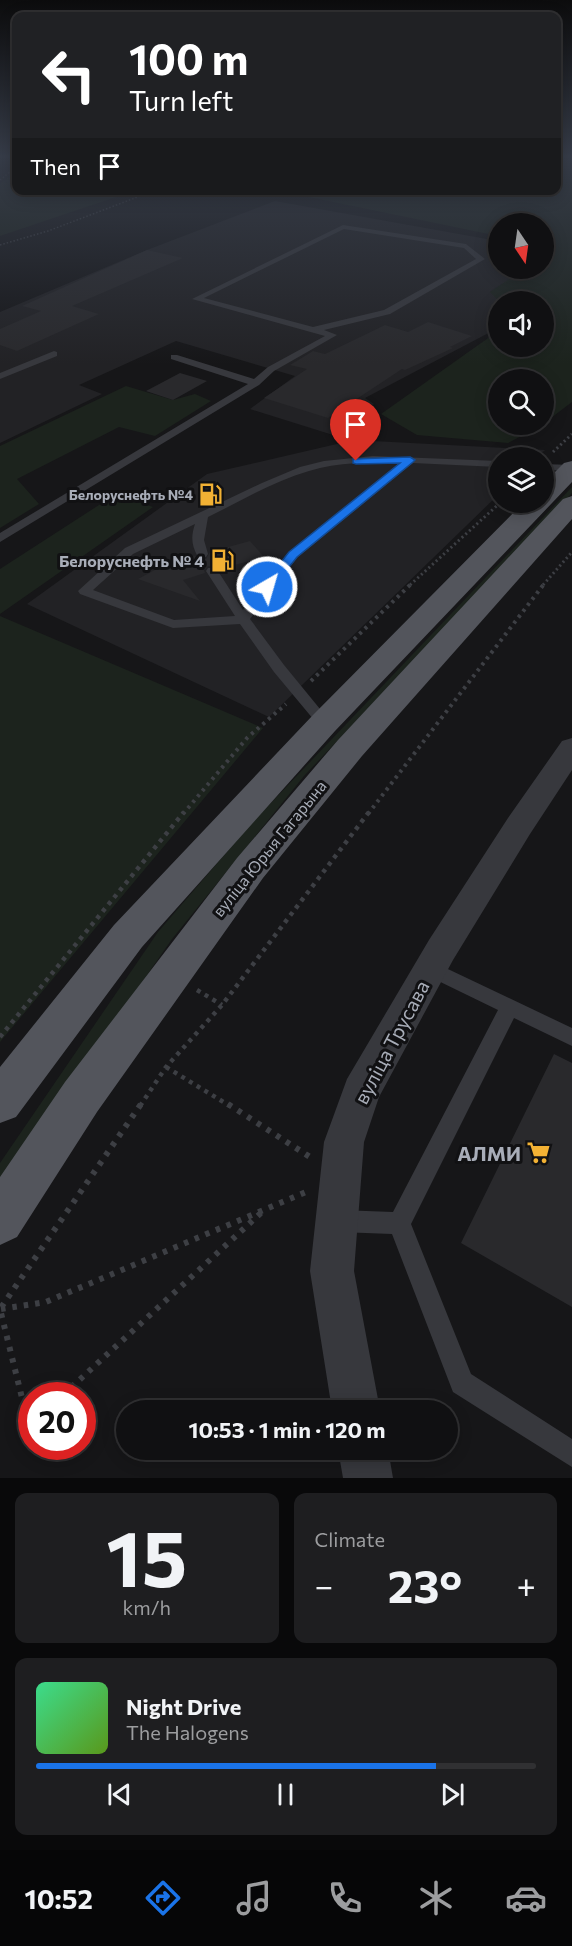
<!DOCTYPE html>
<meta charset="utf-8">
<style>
body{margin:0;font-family:Commissioner,sans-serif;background:#1e1e20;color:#f1f3f6;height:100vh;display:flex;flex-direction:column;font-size:22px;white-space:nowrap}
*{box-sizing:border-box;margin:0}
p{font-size:20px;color:#9c9d9f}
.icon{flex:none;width:33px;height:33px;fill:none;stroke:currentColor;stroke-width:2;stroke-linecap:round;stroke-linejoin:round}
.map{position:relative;height:1478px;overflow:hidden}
.details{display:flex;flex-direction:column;gap:15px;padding:15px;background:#09090a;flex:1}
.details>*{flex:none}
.guide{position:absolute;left:12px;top:12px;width:549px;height:183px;border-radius:12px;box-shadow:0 3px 15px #0003,0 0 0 2px #303032;background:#202124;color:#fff;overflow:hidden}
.needle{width:39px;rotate:167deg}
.buttons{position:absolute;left:488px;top:213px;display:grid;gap:12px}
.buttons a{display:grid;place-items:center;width:66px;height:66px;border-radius:50%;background:#101012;box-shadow:0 3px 15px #0003,0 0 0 2px #303032;font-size:30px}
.speed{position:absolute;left:18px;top:1382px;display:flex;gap:12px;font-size:30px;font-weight:700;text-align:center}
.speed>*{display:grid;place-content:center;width:78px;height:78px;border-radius:50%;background:#101012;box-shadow:0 3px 15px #0003,0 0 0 2px #303032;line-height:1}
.speed .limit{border:9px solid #d22;background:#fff;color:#111}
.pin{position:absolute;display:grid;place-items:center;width:51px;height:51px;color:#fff;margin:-62px -26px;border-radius:50% 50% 50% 0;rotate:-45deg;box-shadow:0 0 6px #0007}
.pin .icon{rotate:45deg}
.me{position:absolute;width:66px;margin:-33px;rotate:38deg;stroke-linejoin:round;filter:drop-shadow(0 0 4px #0008)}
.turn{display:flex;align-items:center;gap:21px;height:126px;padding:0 18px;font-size:27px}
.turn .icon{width:78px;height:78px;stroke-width:2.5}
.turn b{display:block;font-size:42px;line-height:51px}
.then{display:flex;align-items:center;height:57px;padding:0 18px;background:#0003;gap:12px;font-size:22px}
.big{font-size:45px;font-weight:700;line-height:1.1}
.details .card{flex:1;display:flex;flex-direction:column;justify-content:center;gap:9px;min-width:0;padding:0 21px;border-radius:12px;background:#1e1e20}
.details .dial{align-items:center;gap:0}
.dial b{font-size:78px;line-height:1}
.song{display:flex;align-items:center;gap:18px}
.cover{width:72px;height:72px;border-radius:9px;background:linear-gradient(135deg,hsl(150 70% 55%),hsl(90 70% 35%))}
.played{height:6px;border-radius:3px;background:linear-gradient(90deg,#1a73e8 80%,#303032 80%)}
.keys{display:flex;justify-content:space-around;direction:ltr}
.heat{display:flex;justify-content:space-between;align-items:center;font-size:33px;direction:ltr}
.details .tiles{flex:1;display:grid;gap:15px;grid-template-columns:1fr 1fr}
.card:last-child{grid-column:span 2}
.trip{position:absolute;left:116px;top:1400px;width:342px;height:60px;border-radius:30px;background:#101012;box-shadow:0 3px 15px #0003,0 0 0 2px #303032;font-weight:700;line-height:60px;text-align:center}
.menu{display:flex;height:96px;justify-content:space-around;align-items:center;background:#060607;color:#9c9d9f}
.menu .icon{width:42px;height:42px}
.menu .current{color:#1a73e8}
.menu b{font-size:27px;color:#f1f3f6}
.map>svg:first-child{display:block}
.built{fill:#222225}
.green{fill:#1c231d}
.building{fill:#29292c}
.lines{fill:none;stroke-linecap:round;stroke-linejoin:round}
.path-far4{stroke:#3d3f44;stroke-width:1.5;stroke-dasharray:1.5 2;stroke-linecap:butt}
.path-far3{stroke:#3d3f44;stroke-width:3;stroke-dasharray:2 3;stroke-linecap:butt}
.path-far2{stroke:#3d3f44;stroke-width:4;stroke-dasharray:3 4.5;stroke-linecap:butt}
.path-far1{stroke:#3d3f44;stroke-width:4.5;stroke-dasharray:4 5;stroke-linecap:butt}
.path{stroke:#3d3f44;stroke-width:6;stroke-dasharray:4.5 7;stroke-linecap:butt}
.service{fill:#37383d;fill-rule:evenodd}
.minor{fill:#37383d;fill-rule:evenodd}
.primary{fill:#53555c;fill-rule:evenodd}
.route{fill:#1a73e8;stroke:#114b97;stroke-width:1.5}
.labels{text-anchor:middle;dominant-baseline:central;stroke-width:6;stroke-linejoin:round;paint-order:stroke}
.far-poi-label{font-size:14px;font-weight:bold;fill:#a8adb8;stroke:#111113;text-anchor:end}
.poi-label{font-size:16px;font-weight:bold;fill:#a8adb8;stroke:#111113;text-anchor:end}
.street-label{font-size:16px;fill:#a8adb8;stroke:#111113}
.near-street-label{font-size:20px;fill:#a8adb8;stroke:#111113}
.near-poi-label{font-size:20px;font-weight:bold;fill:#a8adb8;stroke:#111113;text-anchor:end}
</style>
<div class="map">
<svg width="572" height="1478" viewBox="0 0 572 1478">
<rect width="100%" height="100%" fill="#161618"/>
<path class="built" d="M275,201L498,241V268H543V249L572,254L543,302H498V328L365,398L374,404L333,435L250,409L295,376L176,341L79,385L102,394L0,443V312L147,250Z
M354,440L545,450L537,457L498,458V495L269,717L27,604L207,474Z"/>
<path class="green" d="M557,157H572V402L543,424V380H498V424L542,425L508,443L417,435L381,414L498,331V346H543V302L499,301L490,292L524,269L543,268V255L553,248L543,245V224H498V236L304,196L318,190H556Z
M16,171V190L134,191L0,236V184Z
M126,386L173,400L195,394L211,401L155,436L119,427L17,479L39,504L0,528V446Z
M572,487V493L304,776L172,939L0,1187V1163L158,932L250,825Z
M116,494L153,507L0,614V569Z
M0,616L263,728L0,1042Z"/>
<path class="building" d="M147,250L183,258L72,306L99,314L17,351L0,345V329L41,311L22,306Z
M428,322L472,336L450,347L453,348L405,370L402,369L328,418L264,398L307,369L290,365L313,351L325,354L385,325L408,332Z
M180,373L207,381L173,400L146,391Z
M250,541L264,557L220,569L216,566H208L204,570L205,573L183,580L200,601L138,579L168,563L195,556L198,559H206L210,552Z
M554,1054L572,1063V1307L461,1243Z"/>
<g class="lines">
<path class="path-far4" d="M0,180L16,167
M0,245L48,231L156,190"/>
<path class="path-far3" d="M553,452L572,434
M410,585L501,502
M543,585L572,552"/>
<path class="path-far2" d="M311,681L411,584
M183,814L247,738L286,704
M368,814L544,584"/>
<path class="path-far1" d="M197,990L222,1005
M0,1037L184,812
M166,1067L230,1106
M140,1106L166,1067L222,1005L369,812"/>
<path class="path" d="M228,1104L310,1157
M1,1309L46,1302L306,1192
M63,1395L263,1211
M32,1424L29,1426L0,1309L141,1104"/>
<path class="service" d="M343,225L466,244L485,259L390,314L324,330L337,335L274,371L259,385L0,542V533L248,384L171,359V355H177L254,379L268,367L325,336L192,299ZM344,229L464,248L476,259L384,310L313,327L204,298Z
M54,351L57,352V356L0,379V373Z
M373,456L498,461V467L413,463L297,558L250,619L284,665L329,720L331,723L329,726H319L274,672L240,624L173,628L80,594L78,591L125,548L262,483L300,467L324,461ZM401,462L289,552L243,610L216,568H208L206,571L235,616L174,620L93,590L133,554L195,524C191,536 191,545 198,557H206L208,554L204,540L208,517C241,501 274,481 309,471C338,462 370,462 401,462Z
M543,464L572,465V471L543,470Z
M431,961L572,1028V1046L514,1018L411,1224L471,1374L572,1439V1467L453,1392L392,1234L339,1232L331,1229L328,1221L331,1213L339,1210L393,1212L498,1010L424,974L422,969L424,964Z"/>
<path class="minor" d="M572,738V770L530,834L453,960L379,1097L364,1142L354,1271L380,1410H332L310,1271L324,1142L347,1079L429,940L508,818L562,741Z
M338,1449H388L393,1478H343Z"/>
<path class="primary" d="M572,461V482L335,731L142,947L16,1117L0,1123V1067L114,925L313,715L524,502H543V484L564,463Z
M572,496V519L362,756L263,878L97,1112L17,1237L0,1245V1177L65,1082L237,858L338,740L563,499Z"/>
</g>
<linearGradient id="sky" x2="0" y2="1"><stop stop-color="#0c0c0d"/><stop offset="0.43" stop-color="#363c48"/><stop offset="1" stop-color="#363c48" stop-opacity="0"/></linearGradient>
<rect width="572" height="364" fill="url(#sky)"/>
<path class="route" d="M410,457L415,460L413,462L297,557L271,590H263V585L289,552L400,463L356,464L353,463V459Z"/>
<defs>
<symbol id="fuel-bare" viewBox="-9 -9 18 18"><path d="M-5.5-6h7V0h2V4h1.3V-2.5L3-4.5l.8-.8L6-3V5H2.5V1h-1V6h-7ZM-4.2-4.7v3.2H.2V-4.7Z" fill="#f2b134" stroke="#111113" stroke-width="2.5" paint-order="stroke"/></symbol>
<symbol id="supermarket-bare" viewBox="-9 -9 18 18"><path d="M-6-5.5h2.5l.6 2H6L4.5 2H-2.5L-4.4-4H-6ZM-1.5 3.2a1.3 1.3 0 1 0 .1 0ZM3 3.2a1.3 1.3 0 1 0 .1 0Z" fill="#f2b134" stroke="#111113" stroke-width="2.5" paint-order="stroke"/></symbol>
</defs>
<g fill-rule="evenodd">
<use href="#fuel-bare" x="194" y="478" width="33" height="33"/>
<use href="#fuel-bare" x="206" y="544" width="33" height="33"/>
<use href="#supermarket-bare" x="522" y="1136" width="33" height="33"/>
</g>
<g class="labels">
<g class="far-poi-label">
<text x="193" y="494">Белоруснефть №4</text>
</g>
<g class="poi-label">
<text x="204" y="560">Белоруснефть № 4</text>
</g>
<g class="street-label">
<text transform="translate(269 848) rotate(-51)">вуліца Юрыя Гагарына</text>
</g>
<g class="near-street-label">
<text transform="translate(391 1042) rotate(-62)">вуліца Трусава</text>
</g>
<g class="near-poi-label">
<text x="521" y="1153">АЛМИ</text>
</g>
</g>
</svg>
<div class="buttons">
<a><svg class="needle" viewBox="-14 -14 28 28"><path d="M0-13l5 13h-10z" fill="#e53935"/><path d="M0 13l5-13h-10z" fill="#9c9d9f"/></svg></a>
<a><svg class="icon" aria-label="sound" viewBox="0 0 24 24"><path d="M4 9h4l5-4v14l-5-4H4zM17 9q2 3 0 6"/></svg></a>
<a><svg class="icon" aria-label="search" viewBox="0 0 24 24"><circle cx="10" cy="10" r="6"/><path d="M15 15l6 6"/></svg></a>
<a><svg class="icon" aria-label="layers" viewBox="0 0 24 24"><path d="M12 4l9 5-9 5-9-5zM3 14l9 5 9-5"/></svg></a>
</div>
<div class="speed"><div class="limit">20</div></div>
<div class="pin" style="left:356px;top:461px;background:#d93025"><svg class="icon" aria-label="arrive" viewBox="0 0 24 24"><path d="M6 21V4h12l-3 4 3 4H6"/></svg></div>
<svg class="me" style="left:267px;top:587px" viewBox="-20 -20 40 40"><circle r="17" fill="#1a73e8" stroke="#fff" stroke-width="3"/><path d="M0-11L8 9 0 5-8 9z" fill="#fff"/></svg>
<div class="trip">10:53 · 1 min · 120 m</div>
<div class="guide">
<div class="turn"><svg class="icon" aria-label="left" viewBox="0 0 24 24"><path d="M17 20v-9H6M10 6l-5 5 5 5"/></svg><div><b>100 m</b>Turn left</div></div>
<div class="then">Then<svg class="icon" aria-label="arrive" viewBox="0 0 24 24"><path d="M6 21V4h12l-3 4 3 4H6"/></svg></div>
</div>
</div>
<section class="details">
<div class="tiles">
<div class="card dial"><b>15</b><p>km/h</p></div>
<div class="card"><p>Climate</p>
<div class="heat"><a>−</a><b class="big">23°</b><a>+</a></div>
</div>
<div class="card">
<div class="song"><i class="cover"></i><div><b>Night Drive</b><p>The Halogens</p></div></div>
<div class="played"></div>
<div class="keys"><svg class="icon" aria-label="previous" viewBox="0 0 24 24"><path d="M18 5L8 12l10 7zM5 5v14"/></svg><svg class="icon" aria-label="pause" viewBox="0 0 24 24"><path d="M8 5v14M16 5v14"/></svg><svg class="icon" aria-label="next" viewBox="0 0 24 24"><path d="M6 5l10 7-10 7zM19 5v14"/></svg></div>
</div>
</div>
</section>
<nav class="menu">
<b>10:52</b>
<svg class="icon current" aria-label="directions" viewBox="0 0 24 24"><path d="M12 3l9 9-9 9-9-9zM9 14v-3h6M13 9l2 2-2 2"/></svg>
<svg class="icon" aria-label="music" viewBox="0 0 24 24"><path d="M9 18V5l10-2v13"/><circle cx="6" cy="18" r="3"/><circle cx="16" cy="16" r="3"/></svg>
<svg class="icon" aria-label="phone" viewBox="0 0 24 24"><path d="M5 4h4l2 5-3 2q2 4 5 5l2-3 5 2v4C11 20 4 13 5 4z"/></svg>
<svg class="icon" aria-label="climate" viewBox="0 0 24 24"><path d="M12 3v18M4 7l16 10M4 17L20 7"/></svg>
<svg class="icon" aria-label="car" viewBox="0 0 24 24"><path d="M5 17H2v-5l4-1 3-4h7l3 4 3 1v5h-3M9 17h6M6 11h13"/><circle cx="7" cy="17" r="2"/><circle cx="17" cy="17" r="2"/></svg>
</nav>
